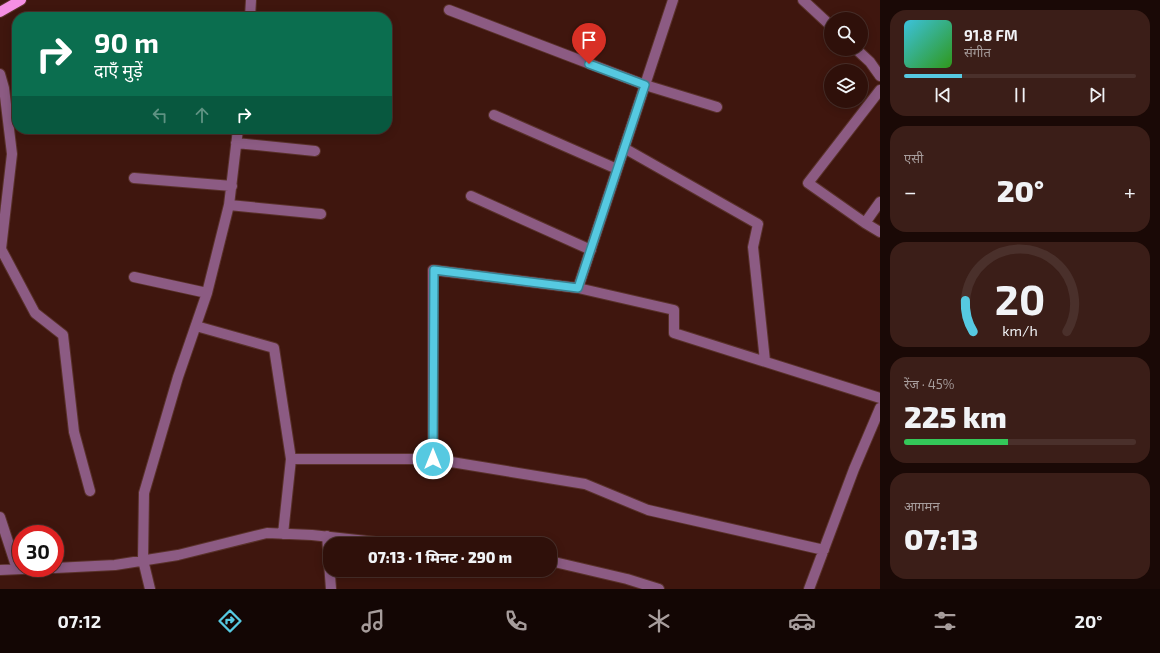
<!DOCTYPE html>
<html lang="hi">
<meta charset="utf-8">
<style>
body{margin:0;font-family:"Exo 2","Noto Sans Devanagari",sans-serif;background:#3b1e18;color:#f1f3f6;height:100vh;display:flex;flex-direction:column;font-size:15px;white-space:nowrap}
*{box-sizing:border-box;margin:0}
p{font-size:13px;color:#a79d9c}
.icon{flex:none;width:22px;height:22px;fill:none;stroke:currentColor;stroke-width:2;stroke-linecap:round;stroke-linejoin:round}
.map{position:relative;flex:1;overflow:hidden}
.panel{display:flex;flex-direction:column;gap:10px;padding:10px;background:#1a0906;width:280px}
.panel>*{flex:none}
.guide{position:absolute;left:12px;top:12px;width:380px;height:122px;border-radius:16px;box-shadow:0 2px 10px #0003,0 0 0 1px #4a302b;background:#0b6e4f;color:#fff;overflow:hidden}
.controls{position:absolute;left:824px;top:12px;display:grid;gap:8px}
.controls a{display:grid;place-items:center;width:44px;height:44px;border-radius:50%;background:#2f100a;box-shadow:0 2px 10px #0003,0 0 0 1px #4a302b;font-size:20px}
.speed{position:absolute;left:12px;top:525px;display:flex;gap:8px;font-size:20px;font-weight:700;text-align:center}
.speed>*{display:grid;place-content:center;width:52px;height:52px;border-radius:50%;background:#2f100a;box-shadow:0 2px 10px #0003,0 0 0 1px #4a302b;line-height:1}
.speed .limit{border:6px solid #d22;background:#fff;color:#111}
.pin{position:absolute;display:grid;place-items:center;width:34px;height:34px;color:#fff;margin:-41px -17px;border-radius:50% 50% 50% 0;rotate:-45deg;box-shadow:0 0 4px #0007}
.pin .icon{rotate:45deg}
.me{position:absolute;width:44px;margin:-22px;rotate:0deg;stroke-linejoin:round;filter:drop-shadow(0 0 3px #0008)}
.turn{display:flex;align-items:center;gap:14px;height:84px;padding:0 16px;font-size:18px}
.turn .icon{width:52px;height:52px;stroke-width:2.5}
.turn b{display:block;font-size:28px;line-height:34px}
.lanes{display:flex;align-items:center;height:38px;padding:0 16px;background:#0003;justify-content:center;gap:20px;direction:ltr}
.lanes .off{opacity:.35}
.big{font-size:30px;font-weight:800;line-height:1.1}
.panel .tile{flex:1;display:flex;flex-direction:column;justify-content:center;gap:6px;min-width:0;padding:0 14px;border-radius:16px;background:#3b1e18}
.panel .dial{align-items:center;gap:0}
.dial svg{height:104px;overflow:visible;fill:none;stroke:#4a302b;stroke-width:7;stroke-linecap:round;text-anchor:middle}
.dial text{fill:#f1f3f6;stroke:none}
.song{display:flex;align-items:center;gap:12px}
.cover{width:48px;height:48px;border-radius:6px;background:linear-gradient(135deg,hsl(190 70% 55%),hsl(110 70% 35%))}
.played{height:4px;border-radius:2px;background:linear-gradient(90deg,#56c9e1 25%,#4a302b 25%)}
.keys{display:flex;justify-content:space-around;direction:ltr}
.heat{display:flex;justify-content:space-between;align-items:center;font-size:22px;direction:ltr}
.charge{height:6px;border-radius:3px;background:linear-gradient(90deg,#34c759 45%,#4a302b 0)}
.trip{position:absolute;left:323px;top:537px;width:234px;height:40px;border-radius:16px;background:#2f100a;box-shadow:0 2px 10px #0003,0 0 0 1px #4a302b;font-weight:800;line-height:40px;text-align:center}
.menu{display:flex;height:64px;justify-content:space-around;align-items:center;background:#130604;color:#a79d9c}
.menu .icon{width:28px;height:28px}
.menu .on{color:#56c9e1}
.menu b{font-size:18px;color:#f1f3f6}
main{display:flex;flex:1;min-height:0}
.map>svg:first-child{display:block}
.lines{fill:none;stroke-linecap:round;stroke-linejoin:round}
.minor-casing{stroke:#59312a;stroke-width:12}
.major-casing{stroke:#59312a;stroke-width:12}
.minor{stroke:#8c5b83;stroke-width:10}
.major{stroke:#f58fe3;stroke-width:10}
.route-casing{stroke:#388392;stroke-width:10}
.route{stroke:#56c9e1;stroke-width:7}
</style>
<main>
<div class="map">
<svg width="880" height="589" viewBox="0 0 880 589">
<rect width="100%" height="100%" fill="#3f160e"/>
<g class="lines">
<defs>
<path id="minor" d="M803,0L831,26
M449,10L645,85L717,107
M250,17L251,0
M856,49L870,62L880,76
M0,74L4,88L12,154L1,249L35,313L63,335L74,432L90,491
M880,90L808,183L865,223L880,232
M494,115L617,169
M236,143L315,151
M624,148L758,224L753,247L765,361
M134,178L232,186
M471,196L591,250
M229,205L321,214
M865,223L880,202
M134,277L207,293
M578,288L673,0
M196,326L274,348L291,459L283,534
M291,459H433L585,484L648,510L824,550
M433,459V270L578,288L674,310V333L880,398
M0,517L17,569
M327,536L331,589
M550,561L627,579L659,589
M55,568L115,565L178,555L267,533L312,535L394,544
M0,570L44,568
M150,589L143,560L144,493L178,377L207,293L229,205L238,129
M809,589L854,469L880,408"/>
<path id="major" d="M0,12L21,0"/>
</defs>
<use href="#minor" class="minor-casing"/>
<use href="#major" class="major-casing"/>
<use href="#minor" class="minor"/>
<use href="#major" class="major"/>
</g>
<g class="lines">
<defs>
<path id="route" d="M433,459L434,270L578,288L645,85L589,64"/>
</defs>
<use href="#route" class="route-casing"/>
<use href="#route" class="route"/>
</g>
</svg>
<div class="controls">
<a><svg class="icon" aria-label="search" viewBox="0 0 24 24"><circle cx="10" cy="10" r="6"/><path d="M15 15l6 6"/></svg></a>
<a><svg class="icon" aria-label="layers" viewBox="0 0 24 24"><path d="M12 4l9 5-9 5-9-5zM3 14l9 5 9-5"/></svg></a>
</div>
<div class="speed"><div class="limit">30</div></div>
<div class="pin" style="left:589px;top:64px;background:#d93025"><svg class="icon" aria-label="arrive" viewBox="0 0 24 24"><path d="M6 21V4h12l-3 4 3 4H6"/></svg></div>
<svg class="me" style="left:433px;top:459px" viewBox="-20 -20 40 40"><circle r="17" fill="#56c9e1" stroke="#fff" stroke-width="3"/><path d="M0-11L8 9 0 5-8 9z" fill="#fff"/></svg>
<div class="trip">07:13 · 1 मिनट · 290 m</div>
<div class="guide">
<div class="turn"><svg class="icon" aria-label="right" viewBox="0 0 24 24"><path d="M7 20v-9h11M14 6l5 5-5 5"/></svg><div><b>90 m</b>दाएँ मुड़ें</div></div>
<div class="lanes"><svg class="icon off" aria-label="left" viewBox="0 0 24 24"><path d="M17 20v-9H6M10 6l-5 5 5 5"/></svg><svg class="icon off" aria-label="ahead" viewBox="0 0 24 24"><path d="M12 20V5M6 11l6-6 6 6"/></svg><svg class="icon" aria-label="right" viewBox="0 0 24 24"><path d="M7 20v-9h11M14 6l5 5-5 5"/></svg></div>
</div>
</div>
<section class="panel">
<div class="tile">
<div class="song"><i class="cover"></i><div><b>91.8 FM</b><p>संगीत</p></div></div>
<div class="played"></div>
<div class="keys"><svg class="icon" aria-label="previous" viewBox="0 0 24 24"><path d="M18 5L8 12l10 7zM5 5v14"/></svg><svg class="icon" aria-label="pause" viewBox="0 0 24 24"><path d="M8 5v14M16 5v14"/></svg><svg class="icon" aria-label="next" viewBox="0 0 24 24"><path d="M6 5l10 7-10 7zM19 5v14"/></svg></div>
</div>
<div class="tile"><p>एसी</p>
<div class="heat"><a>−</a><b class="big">20°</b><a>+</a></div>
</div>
<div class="tile dial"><svg viewBox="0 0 100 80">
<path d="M14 69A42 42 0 1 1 86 69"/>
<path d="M14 69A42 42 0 0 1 8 45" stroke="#56c9e1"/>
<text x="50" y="56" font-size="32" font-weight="700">20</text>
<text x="50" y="72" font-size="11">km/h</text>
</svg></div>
<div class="tile"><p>रेंज · 45%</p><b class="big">225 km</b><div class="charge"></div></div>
<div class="tile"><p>आगमन</p><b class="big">07:13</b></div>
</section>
</main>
<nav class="menu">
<b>07:12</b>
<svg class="icon on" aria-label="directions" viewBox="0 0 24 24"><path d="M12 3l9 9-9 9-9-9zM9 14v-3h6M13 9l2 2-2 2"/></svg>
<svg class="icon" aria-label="music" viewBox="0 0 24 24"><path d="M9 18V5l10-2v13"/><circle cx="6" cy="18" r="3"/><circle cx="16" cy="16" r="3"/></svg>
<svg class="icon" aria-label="phone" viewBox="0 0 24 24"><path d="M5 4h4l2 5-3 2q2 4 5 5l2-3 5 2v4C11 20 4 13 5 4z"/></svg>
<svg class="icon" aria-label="climate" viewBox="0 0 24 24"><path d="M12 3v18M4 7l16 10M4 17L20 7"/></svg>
<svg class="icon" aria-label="car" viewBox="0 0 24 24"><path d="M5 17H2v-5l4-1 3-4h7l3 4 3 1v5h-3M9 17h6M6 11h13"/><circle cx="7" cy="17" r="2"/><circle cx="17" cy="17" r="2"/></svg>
<svg class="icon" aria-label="filters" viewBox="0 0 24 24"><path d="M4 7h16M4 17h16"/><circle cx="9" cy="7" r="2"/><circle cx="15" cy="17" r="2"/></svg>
<b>20°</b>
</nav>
